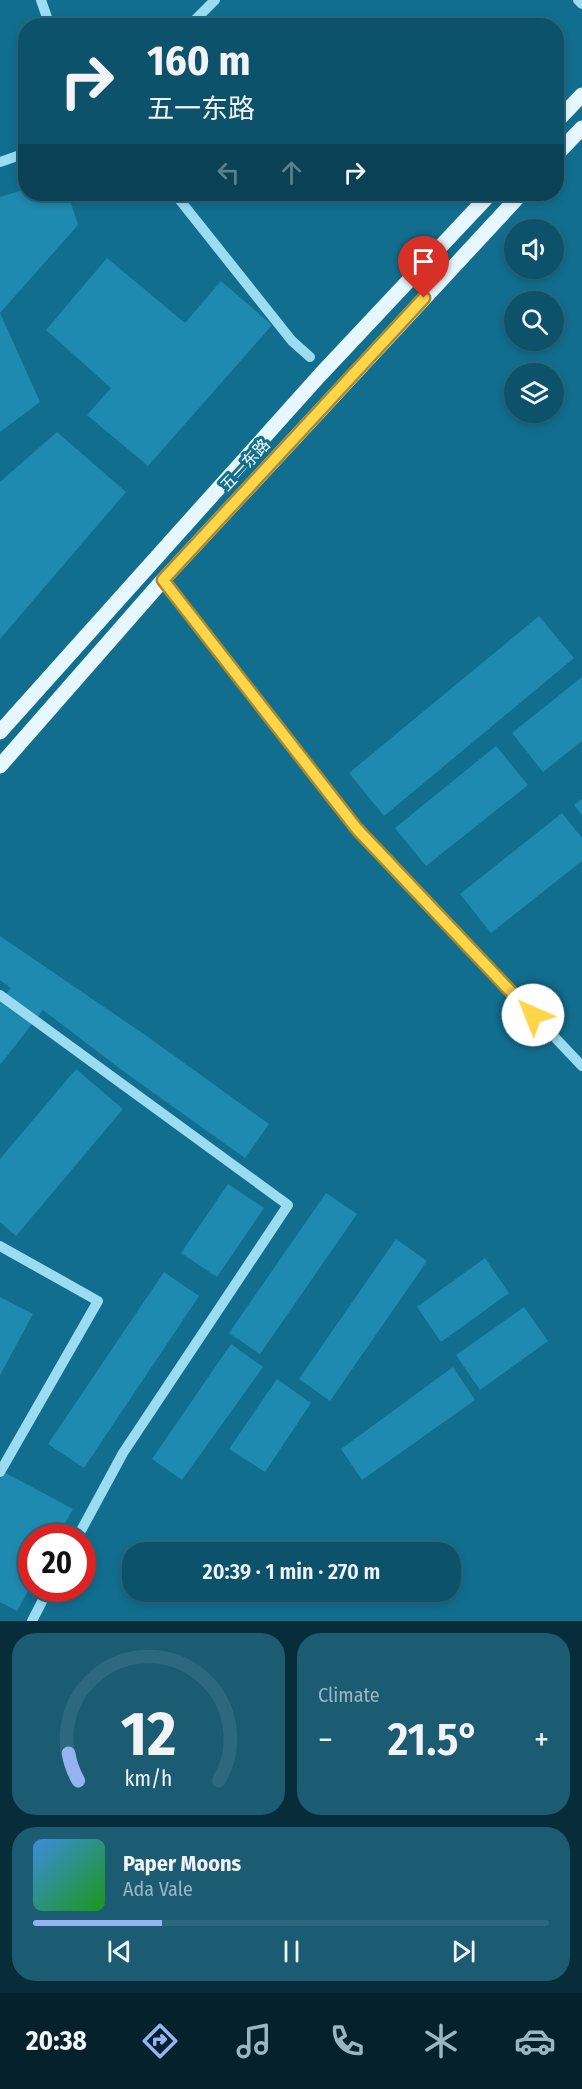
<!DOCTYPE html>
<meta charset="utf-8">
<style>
body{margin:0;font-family:"Fira Sans Condensed","Noto Sans SC",sans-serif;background:#1b5c73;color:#f1f3f6;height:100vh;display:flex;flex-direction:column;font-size:22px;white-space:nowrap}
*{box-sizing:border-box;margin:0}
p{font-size:20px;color:#9ab6c1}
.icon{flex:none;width:33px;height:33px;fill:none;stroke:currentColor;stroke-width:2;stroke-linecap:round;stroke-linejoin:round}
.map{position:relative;height:1621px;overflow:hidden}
.sheet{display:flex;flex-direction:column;gap:12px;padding:12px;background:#072d3b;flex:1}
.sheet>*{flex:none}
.hud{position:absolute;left:18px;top:18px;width:546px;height:183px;border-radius:24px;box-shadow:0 3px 9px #0003,0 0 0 2px #2d697e;background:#0d526b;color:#f1f3f6;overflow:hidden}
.buttons{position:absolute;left:504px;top:219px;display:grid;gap:12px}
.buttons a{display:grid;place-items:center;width:60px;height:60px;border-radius:50%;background:#0d526b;box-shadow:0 3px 9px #0003,0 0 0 2px #2d697e;font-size:30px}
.speed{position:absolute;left:18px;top:1524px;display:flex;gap:12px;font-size:30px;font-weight:700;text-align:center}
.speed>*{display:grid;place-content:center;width:78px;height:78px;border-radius:50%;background:#0d526b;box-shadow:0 3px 9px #0003,0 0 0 2px #2d697e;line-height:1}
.speed .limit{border:9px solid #d22;background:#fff;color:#111}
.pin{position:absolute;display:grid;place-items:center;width:51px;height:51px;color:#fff;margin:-62px -26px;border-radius:50% 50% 50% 0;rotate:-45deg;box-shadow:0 0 6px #0007}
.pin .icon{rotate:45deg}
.me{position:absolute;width:66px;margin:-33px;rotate:316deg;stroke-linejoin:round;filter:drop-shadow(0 0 4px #0008)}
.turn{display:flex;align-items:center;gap:21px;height:126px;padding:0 30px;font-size:27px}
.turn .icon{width:78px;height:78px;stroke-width:2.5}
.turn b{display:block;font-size:42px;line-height:51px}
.lanes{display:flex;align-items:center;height:57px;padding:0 30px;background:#0003;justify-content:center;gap:30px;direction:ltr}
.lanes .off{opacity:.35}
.big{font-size:45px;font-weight:600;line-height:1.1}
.sheet .widget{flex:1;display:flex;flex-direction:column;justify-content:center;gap:9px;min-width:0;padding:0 21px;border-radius:24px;background:#1b5c73}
.sheet .dial{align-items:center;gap:0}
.dial svg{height:156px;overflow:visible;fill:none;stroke:#2d697e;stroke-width:7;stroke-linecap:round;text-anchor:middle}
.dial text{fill:#f1f3f6;stroke:none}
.song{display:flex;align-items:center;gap:18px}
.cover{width:72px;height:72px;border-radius:9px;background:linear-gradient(135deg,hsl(210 70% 55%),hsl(120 70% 35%))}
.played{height:6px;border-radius:3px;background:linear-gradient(90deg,#95b2f1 25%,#2d697e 25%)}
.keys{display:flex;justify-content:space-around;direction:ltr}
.heat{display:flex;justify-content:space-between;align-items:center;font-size:33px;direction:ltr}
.sheet .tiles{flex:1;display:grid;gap:12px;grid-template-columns:1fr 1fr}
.widget:last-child{grid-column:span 2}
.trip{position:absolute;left:122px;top:1542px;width:339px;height:60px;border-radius:24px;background:#0d526b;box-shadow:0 3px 9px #0003,0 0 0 2px #2d697e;font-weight:600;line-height:60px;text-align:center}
.tabs{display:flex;height:96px;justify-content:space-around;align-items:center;background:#05212b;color:#9ab6c1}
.tabs .icon{width:42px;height:42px}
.tabs .selected{color:#95b2f1}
.tabs b{font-size:27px;color:#f1f3f6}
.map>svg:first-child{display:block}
.building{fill:#1f8aaf}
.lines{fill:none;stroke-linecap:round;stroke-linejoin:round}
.minor{stroke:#9bdcf2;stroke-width:10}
.major{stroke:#e6f7ff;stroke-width:15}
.route-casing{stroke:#a68a30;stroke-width:15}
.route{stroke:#ffd54a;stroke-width:10}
.labels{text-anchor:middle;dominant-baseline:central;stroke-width:6;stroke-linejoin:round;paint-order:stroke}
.street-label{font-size:16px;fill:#fff;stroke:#116e8f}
</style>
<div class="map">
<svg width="582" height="1621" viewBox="0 0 582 1621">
<rect width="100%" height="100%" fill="#116e8f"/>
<path class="building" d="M26,189V194H57L71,203L78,225L0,313L40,402L0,432V197Z
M107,258L185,323L221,281L272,325L148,466L87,415L111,388L46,330Z
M57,432L126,492L0,639V482Z
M539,616L574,658L384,816L349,773Z
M582,677V741L543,772L512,733Z
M496,746L528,785L426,866L395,828Z
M582,799V815L574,805Z
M562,813L582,838V861L491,933L460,894Z
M0,936L148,1037L269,1124L245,1158L123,1071L43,1010L0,1065V1001L11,988L0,980Z
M76,1069L123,1109L16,1236L0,1222V1159Z
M228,1184L264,1208L217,1277L181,1253Z
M326,1193L357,1214L260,1354L229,1333Z
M396,1239L427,1261L330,1401L299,1379Z
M485,1258L509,1293L441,1342L417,1307Z
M164,1272L199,1296L84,1468L48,1444Z
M0,1297L33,1314L0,1375Z
M524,1307L548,1341L480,1390L456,1355Z
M231,1344L263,1367L182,1480L152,1459Z
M453,1367L475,1400L362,1480L341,1449Z
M277,1379L311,1403L265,1472L229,1449Z
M4,1472L73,1509L57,1538H32V1584L17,1611L0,1602V1480Z"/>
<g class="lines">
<path class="minor" d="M41,0L50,26
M578,0L582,4
M189,26L215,0
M0,162L26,153
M175,194L292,341L310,357
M163,580L357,829L582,1066
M0,995L288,1205L123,1453L77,1538
M0,1246L98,1301L0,1472
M32,1621L49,1588"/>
<path class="major" d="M556,122L582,95
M556,155L582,128
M0,732L320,375L490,194
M0,766L163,580L521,194"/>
</g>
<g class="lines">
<defs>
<path id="route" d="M424,298L163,580L357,829L533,1015"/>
</defs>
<use href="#route" class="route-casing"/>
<use href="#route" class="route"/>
</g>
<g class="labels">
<g class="street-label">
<text transform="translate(245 465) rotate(-47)">五一东路</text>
</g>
</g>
</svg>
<div class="buttons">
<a><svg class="icon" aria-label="sound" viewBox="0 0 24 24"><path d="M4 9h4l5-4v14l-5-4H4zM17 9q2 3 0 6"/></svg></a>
<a><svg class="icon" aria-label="search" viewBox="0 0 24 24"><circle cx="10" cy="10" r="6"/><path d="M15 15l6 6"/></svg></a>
<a><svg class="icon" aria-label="layers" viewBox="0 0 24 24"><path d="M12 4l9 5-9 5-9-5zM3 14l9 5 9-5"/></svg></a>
</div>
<div class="speed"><div class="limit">20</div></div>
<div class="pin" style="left:424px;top:298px;background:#d93025"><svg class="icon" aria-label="arrive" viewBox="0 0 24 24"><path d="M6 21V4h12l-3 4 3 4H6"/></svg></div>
<svg class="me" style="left:533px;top:1015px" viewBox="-20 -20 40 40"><circle r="19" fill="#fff"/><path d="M0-13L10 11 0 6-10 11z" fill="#ffd54a"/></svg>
<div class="trip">20:39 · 1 min · 270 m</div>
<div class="hud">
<div class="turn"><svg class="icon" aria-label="right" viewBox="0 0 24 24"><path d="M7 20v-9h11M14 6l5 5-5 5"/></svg><div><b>160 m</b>五一东路</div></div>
<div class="lanes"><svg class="icon off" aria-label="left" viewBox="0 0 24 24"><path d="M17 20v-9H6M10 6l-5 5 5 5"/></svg><svg class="icon off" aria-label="ahead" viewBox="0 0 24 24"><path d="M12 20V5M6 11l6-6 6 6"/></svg><svg class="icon" aria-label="right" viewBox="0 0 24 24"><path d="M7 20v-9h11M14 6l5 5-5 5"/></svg></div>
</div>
</div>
<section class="sheet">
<div class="tiles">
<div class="widget dial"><svg viewBox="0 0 100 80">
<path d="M14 69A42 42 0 1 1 86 69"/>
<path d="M14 69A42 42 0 0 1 9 55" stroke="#95b2f1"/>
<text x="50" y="56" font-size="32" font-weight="700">12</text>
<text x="50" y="72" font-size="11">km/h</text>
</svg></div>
<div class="widget"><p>Climate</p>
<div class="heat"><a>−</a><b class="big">21.5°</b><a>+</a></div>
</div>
<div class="widget">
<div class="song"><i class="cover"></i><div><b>Paper Moons</b><p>Ada Vale</p></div></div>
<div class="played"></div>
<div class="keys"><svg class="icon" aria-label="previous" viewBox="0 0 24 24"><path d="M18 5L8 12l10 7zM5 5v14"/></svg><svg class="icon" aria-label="pause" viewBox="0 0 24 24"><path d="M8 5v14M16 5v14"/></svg><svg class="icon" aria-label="next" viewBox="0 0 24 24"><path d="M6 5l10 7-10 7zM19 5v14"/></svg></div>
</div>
</div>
</section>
<nav class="tabs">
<b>20:38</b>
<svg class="icon selected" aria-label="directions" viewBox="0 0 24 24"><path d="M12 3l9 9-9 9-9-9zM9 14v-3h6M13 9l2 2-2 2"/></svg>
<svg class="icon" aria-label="music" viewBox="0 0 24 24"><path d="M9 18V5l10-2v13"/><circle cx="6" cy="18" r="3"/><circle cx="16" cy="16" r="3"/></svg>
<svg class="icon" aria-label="phone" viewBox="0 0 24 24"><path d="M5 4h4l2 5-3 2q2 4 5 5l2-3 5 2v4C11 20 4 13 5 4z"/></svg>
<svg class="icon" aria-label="climate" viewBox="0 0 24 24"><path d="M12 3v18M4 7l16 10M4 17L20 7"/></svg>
<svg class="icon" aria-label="car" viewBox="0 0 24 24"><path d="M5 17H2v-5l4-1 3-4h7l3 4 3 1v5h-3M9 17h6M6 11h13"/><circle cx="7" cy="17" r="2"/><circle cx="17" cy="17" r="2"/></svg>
</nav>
